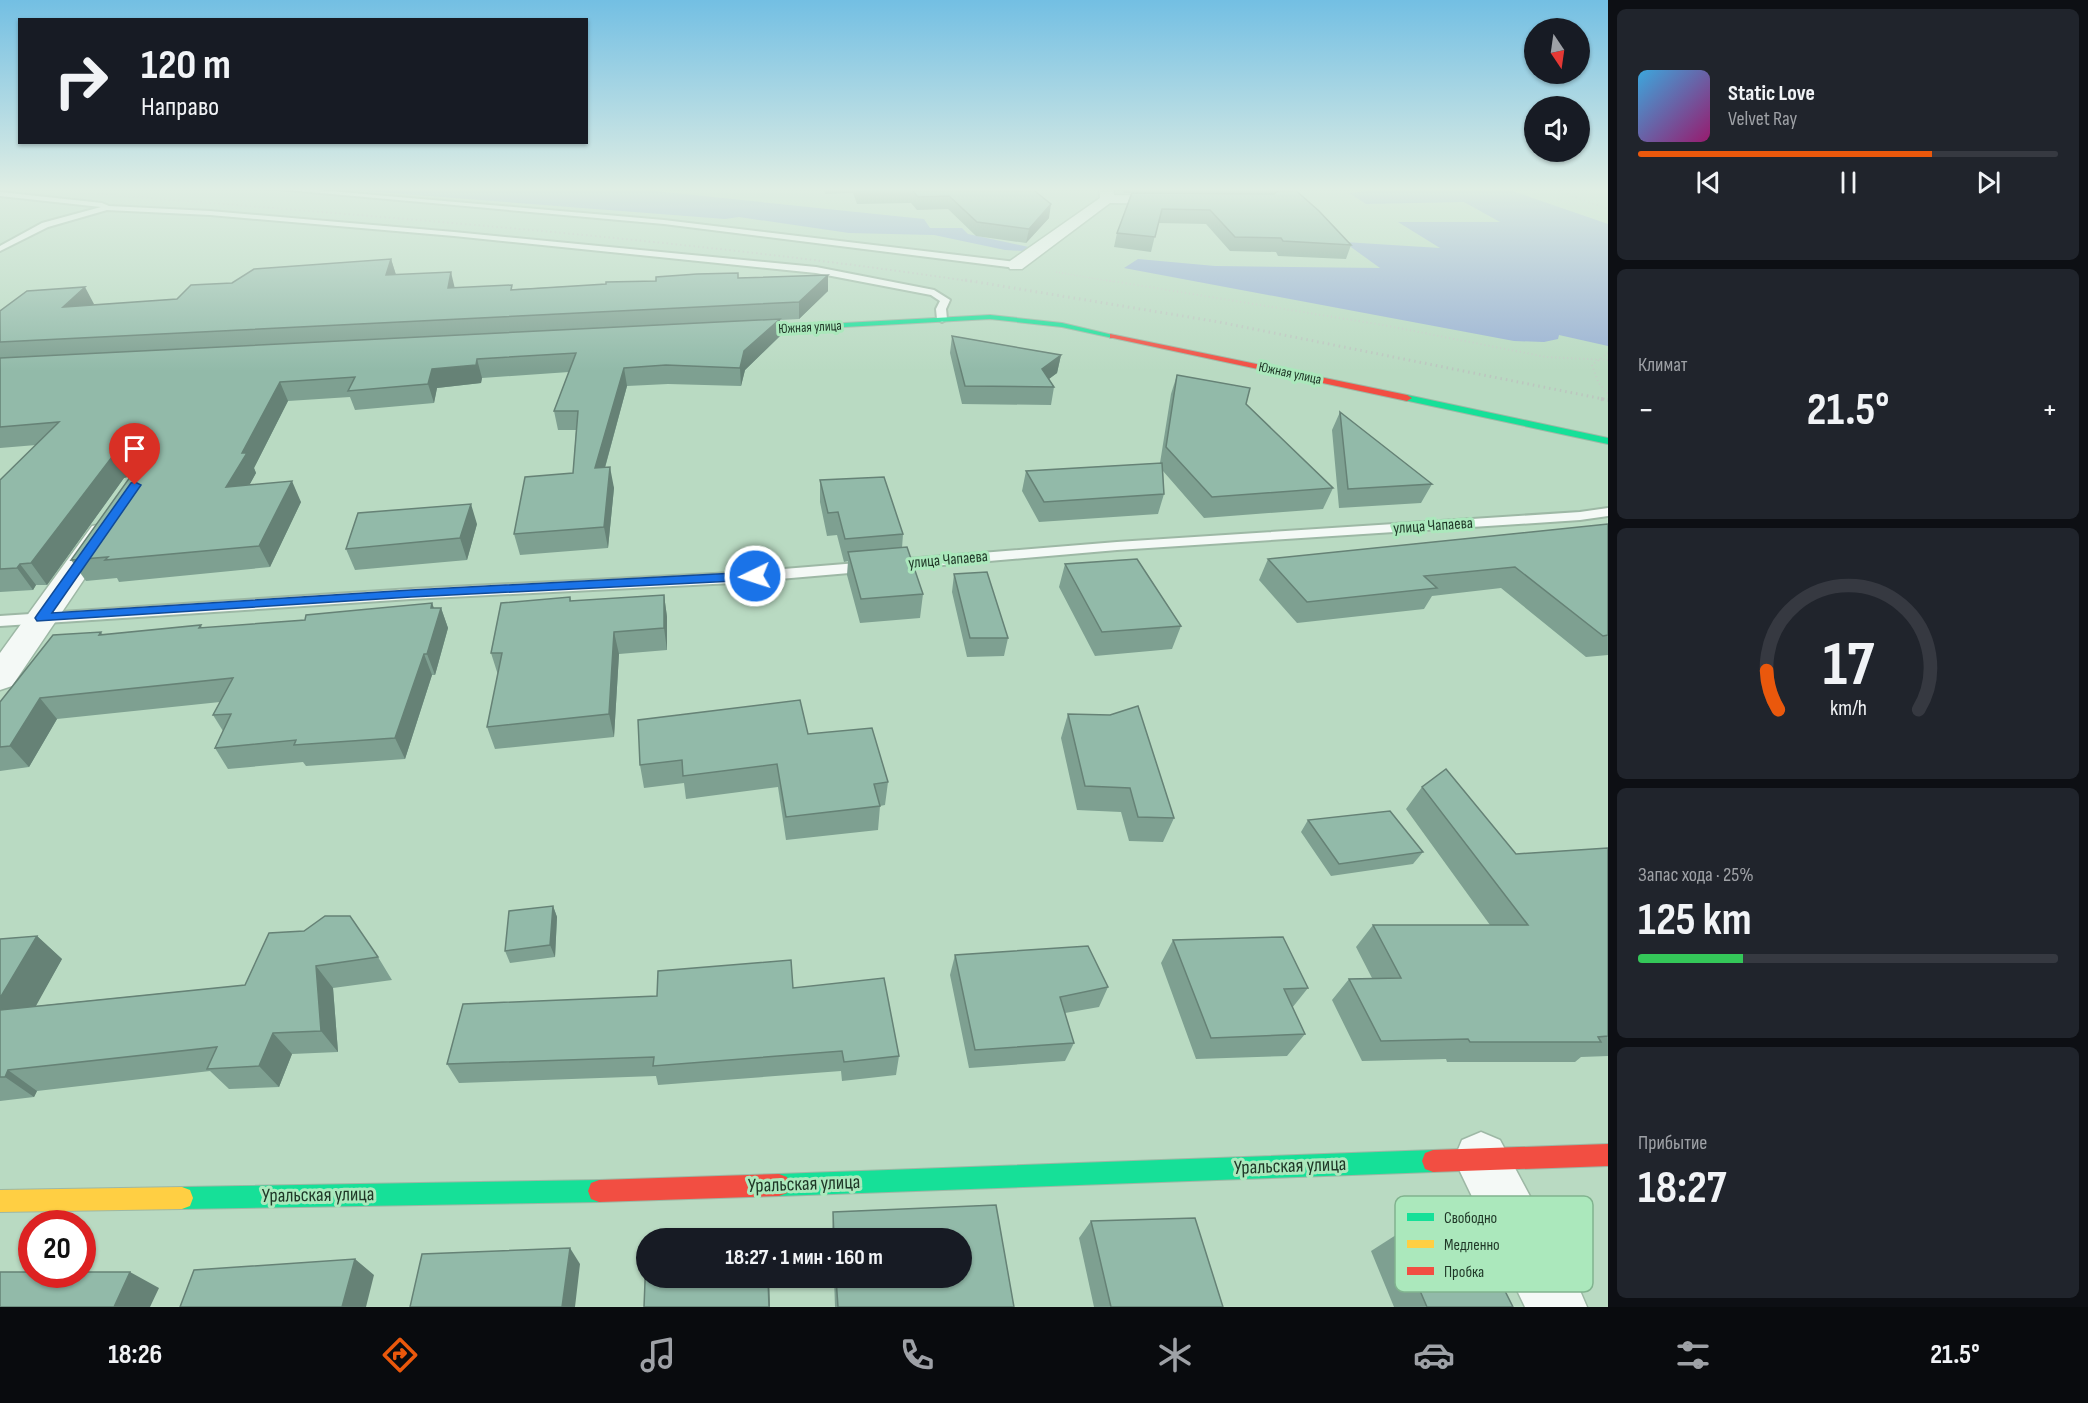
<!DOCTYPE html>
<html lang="ru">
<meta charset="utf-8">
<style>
body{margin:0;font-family:"Sofia Sans Condensed",sans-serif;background:#20242c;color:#f1f3f6;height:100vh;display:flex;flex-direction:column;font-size:22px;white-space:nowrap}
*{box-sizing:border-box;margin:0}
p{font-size:20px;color:#9ea1a6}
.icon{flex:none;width:33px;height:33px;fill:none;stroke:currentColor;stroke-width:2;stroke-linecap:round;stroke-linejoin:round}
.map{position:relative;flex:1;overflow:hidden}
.details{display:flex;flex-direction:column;gap:9px;padding:9px;background:#0d0f14;width:480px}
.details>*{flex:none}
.guide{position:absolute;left:18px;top:18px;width:570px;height:126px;border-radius:0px;box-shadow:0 2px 4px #0004;background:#171b24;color:#f1f3f6;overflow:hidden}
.needle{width:39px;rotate:167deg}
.fabs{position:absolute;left:1524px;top:18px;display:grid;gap:12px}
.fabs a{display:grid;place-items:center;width:66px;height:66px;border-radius:50%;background:#171b24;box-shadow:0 2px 4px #0004;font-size:30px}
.speed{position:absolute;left:18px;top:1210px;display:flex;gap:12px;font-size:30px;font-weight:700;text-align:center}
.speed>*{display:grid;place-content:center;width:78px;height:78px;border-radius:50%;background:#171b24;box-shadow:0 2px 4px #0004;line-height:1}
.speed .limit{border:9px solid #d22;background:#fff;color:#111}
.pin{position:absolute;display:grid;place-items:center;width:51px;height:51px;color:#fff;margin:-62px -26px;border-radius:50% 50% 50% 0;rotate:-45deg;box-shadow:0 0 6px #0007}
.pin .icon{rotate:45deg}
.me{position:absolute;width:66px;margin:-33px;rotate:266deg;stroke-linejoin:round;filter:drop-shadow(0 0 4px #0008)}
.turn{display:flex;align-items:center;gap:21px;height:126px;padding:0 24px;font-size:27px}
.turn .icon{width:78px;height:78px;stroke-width:2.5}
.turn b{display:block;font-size:42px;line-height:51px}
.big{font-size:45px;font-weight:700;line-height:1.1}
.details .tile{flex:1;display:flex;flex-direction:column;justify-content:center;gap:9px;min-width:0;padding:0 21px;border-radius:9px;background:#20242c}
.details .dial{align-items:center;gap:0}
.dial svg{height:156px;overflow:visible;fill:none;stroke:#363941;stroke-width:7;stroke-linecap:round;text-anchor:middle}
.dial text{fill:#f1f3f6;stroke:none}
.song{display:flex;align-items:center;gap:18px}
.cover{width:72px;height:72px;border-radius:9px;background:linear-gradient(135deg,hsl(200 70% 55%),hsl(320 70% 35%))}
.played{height:6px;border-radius:3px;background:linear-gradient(90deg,#ea580c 70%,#363941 70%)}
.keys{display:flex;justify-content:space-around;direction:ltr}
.heat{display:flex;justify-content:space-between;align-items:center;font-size:33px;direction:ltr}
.charge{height:9px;border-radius:4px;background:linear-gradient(90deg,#34c759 25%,#363941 0)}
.trip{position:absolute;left:636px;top:1228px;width:336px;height:60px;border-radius:30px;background:#171b24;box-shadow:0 2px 4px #0004;font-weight:700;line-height:60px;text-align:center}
.menu{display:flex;height:96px;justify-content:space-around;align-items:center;background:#090b0e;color:#9ea1a6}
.menu .icon{width:42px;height:42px}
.menu .selected{color:#ea580c}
.menu b{font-size:27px;color:#f1f3f6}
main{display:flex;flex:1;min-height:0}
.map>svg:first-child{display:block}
.forest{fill:#99b1d3}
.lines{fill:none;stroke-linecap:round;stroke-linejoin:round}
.lane-casing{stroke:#9db8a5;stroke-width:4}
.street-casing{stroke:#9db8a5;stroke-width:3}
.fast-casing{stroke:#9db8a5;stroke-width:2}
.slow-casing{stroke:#9db8a5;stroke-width:2}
.jam-casing{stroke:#9db8a5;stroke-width:2}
.path-far1{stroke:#c4cdc6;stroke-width:1.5;stroke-dasharray:1 2;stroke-linecap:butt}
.path{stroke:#c4cdc6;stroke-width:2;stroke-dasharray:1 3;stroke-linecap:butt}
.lane{fill:#f4f9f6;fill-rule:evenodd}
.street{fill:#f4f9f6;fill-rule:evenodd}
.fast{fill:#16e098;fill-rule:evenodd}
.slow{fill:#ffcf43;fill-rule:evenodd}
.jam{fill:#f24e42;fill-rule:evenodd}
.rail-far2{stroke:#bcc6bf;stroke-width:2;stroke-dasharray:1.5 3;stroke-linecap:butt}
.rail-far1{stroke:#bcc6bf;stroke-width:3;stroke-dasharray:1.5 4;stroke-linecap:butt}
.rail{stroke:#bcc6bf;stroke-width:4;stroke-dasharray:2 4.5;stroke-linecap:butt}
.wall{fill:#7ea091}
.shaded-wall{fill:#668276}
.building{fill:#92baa9;stroke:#668276;stroke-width:1.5}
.route{fill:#1a73e8;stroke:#114b97;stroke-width:1.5}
.labels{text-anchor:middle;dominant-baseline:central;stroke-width:6;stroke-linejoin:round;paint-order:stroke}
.far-street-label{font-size:14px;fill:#1f3727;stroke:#abe8bc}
.street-label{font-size:16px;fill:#1f3727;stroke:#abe8bc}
.near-street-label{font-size:20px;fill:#1f3727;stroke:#abe8bc}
.key{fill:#abe8bc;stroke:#81b38f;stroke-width:1.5}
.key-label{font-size:16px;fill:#1f3727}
</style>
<main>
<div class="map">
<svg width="1608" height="1307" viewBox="0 0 1608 1307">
<rect width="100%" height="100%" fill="#b9dac2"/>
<path class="forest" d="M326,188H626L924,219L930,228H962L968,234L1029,247L1024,251L1005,250L934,235L849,233L739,217L725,219Z
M1375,188H1504L1608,224V346L1559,335L1558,339L1544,342L1514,341L1124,268L1138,259L1215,266L1380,268L1344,242L1440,248L1398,222H1500L1464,202L1366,204L1349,193L1378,190Z"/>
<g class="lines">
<defs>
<path id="lane" d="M265,188H295L664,220L1016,262L1020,265L1016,268L664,224Z
M0,192L102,203L109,206L210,211L454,232L816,267L934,290L950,300L946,309L947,319L942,322L937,319L936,309L940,301L931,295L816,273L454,236L210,215L107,210L48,227L0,251V246L42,223L101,207L0,196Z
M1608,508V516L1580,520L1117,550L733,583L411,599L0,626V616L411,589L733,573L1117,542L1580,512Z"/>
<path id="street" d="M1099,188H1113L1114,195L1175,196L1182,200L1175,204L1110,203L1022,269H1010L1008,265L1010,261L1100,198Z
M102,524L112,526L116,532L12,686L0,690V653L92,526Z
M1481,1132L1500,1140L1578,1286L1587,1307H1525L1454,1159L1462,1140Z"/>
<path id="fast" d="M990,315L1062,323L1117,336L1113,338L1062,327L990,319L736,333L732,331L736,329Z
M1407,395L1608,438V444L1404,400V396Z
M1433,1150L1441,1153L1444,1161L1441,1169L1433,1172L779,1196L771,1193L768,1185L771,1177L779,1174Z
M599,1180L607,1183L610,1191L607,1199L599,1202L182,1209L174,1206L171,1198L174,1190L182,1187Z"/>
<path id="slow" d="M182,1187L190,1190L193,1198L190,1206L182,1209L0,1212V1190Z"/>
<path id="jam" d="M1110,334L1407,395L1412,398L1407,401L1113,338H1110Z
M1608,1144V1166L1433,1172L1425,1169L1422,1161L1425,1153L1433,1150Z
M779,1174L787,1177L790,1185L787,1193L779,1196L599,1202L591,1199L588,1191L591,1183L599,1180Z"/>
</defs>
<use href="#lane" class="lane-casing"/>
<use href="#street" class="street-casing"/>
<use href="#fast" class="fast-casing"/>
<use href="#slow" class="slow-casing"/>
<use href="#jam" class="jam-casing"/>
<path class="path-far1" d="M1524,188L1608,215
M1056,272L1115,282"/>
<path class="path" d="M1106,280L1383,325L1546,357L1608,360
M1608,353L1592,365L1598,382L1608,394"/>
<use href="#lane" class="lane"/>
<use href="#street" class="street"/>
<use href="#fast" class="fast"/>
<use href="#slow" class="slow"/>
<use href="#jam" class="jam"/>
<path class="rail-far2" d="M30,188C345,215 662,235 975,282
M1550,188L1608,209"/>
<path class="rail-far1" d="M965,280L1219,322L1608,400"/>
<path class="rail" d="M1601,399L1608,400"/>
</g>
<path class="wall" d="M824,188H1031L1049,218L1026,243L976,236L948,209L917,210L911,203L857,204L853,193L825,194Z
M1121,188H1293L1351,245L1346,259L1278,256L1276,252L1230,251L1206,224L1158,223L1151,252L1114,247L1117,233L1131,193H1124Z
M391,259L396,275L455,288L513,289L738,278L828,275V291L799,319L780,320V336L745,370L741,386L668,384L627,386L605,468L614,488L608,548L520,555L514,534L573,473L576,430H558L554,411L569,372L482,378L481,383L437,388L434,403L355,410L350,397L288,401L254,468L256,473L249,485L301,502L270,567L119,582L117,578L86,581L71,560L131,476L124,478L47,585H36L33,590L0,592V480L36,445L0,448V311L94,304L93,305L177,299L232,283Z
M952,336L1061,355L1057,373L1049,379L1054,387L1051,405L962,404L950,353Z
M1177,375L1246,404L1333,488L1323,509L1204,518L1163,471L1164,494L1158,514L1039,522L1022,491L1026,471L1160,463L1171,394Z
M1340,412L1432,484L1421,503L1339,508L1332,430Z
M820,480L903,534L902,548L923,594L920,618L860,623L847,575L848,561L844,562L837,535L827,536L820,502Z
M477,524L467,560L355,570L346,549Z
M1608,524V655L1586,657L1501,588L1432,596L1424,609L1297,623L1259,580L1268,559Z
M1065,564L1181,626L1172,649L1095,656L1059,587Z
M954,574L1008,638L1004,656L967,657L952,592Z
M664,595L667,617V650L619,654L614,737L495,749L487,727L498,675L491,653L570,597L571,601Z
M432,603L434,608H441L448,628L435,675H432L405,759L306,766L303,762L228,769L215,748L223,731L213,715L220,702L57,719L29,767L0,771V702L101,632L103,635L201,625L202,628L305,620Z
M1068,714L1174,818L1163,842L1129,841L1121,812L1077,810L1061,738Z
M808,734L888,782L885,805L880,806L878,830L786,840L778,787L686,799L684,783L644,788L640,765Z
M1422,787L1516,854L1608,848V1056L1581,1057L1575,1062H1447L1446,1059L1362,1061L1332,1000L1349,979L1372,978L1356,947L1373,925H1490L1406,809Z
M1308,820L1423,852L1413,864L1331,876L1301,832Z
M553,906L557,917L555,957L510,963L505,951Z
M269,933L378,957L392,980L333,988L338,1052L292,1054L279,1087L229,1089L210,1071L37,1091L34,1097L0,1101V939L37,936L62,959L35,1006L245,985Z
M1173,940L1308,988L1292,1008L1305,1034L1287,1056L1196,1059L1161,963Z
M955,955L1108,987L1099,1007L1065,1013L1074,1043L1065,1061L969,1068L950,975Z
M793,988L899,1056L896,1075L842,1081L841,1071L658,1085L656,1076L459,1083L447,1064L657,996Z
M996,1205L1014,1307H835L834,1278H962V1239H832L833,1212Z
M1091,1221L1223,1307H1094L1079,1238Z
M1396,1235L1513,1307H1394L1371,1251Z"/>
<path class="shaded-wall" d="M1051,204L1049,218L1026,243L1029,229Z
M391,259L396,275H386Z
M451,272L455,289L448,288Z
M828,275V291L799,319V302Z
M85,287L94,304L73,324L63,307Z
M780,319V336L745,370L741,386L740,368L744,351Z
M1061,355L1057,373L1038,387L1042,369Z
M477,359L482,378L481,383L437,388L434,403L428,384L432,369Z
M624,368L627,386L599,489L595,468Z
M280,382L288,401L254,468L256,473L237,508L226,487L242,453Z
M124,455L135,475L124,478L47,585L31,563L112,457Z
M610,467L614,488L608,548L604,527Z
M292,481L301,502L270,567L259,546Z
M471,504L477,524L467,560L460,538Z
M20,564L36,585L33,590L17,568Z
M664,595L667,617V650L664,628Z
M432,603L437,618L441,608L448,628L435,675L427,654Z
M614,632L619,654L614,737L609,714Z
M424,654L432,675L405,759L395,738Z
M40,698L57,719L29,767L10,746Z
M553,906L557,917L555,957L550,945Z
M37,936L62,959L21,1033L0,1017V998Z
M316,966L333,988L338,1052L321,1031Z
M273,1033L292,1054L279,1087L259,1066Z
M8,1070L37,1091L34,1097L5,1077Z
M570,1248L580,1264L575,1307H562Z
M355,1259L374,1275L366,1307H342Z
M130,1272L159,1288L150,1307H114Z
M768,1278H769L770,1307H769Z"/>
<path class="building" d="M857,188H1031L1051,204L1029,229L977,222L949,196L918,197L912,190L858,191Z
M1282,188H1293L1319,211L1351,245L1283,241L1281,238L1235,237L1210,210L1162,209L1155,237L1117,233L1132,193L1274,194Z
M391,259L386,275L451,272L448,288L512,285L511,290L606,284V282L656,281V277L697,274L738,273V278L828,275L799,302L0,342V311L27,291L85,287L63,307L177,299L191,285L232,283L254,269Z
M780,319L744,351L740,368L666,365L624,368L595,468L610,467L604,527L514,534L525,477L573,473L578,411H554L576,353L477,359L476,365L432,369L428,384L348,391L355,377L280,382L242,453H247L226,487L292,481L259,546L105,560L108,557L71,560L138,466L134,457L124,455L112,457L31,563L20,564L17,568L0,569V480L59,422L0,427V358Z
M952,336L1061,355L1042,369L1054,387L965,386Z
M1177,375L1250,388L1246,404L1333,488L1212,497L1166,447Z
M1340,412L1432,484L1348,489Z
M1162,463L1164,494L1044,502L1026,471Z
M884,477L903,534L845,539L838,512L828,513L820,480Z
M471,504L460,538L346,549L358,513Z
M1608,524V635L1603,636L1515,567L1424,576L1437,588L1307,602L1268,559Z
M907,547L923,594L861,599L848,552Z
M1137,559L1181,626L1102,632L1065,564Z
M987,572L1008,638H970L954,574Z
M664,595V628L614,632L609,714L487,727L502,653H491L501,603L570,597V601Z
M432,603L431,608H441L427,654H424L395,738L294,745L296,740L215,748L231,714L213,715L233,678L40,698L10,746L0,747V702L53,635L101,632L99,635L201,625L199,628L305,620L306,615Z
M800,700L808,734L872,728L888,782L874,784L880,806L786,817L777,764L683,776L682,760L640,765L638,720Z
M1138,706L1174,818L1138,817L1130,788L1085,786L1068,714L1110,715Z
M1446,769L1516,854L1608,848V1036L1598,1037L1601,1042H1470L1468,1039L1381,1041L1349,979L1401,978L1373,925H1528L1422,787Z
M1390,811L1423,852L1339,864L1308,820Z
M553,906L550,945L505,951L509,911Z
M325,916H350L378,957L316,966L321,1031L273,1033L259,1066L207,1069L217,1047L8,1070L5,1077H0V1010L245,985L269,933L304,931Z
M37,936L0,998V939Z
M1283,937L1308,988L1284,989L1305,1034L1211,1038L1173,940Z
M1088,946L1108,987L1060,997L1074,1043L975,1050L955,955Z
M791,960L793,988L884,978L899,1056L844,1062L842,1051L653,1066L654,1057L447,1064L463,1004L657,996L658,971Z
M996,1205L1014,1307H838L836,1278H962V1239H834L833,1212Z
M1195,1218L1223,1307H1111L1091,1221Z
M1396,1235H1477L1513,1307H1427Z
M767,1237V1239H745Z
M570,1248L562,1307H410L422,1254Z
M646,1256V1278H768L769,1307H644Z
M355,1259L342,1307H180L194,1270Z
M0,1272H32V1275H82V1272H130L114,1307H0Z"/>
<linearGradient id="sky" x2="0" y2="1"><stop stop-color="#73bfe3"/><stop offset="0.51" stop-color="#e0eee4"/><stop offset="1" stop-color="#e0eee4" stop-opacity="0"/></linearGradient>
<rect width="1608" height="371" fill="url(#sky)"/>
<path class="route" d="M135,482L141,485L52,613L411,590L755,572L762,576L755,580L411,597L37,621L35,618L37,615L131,483Z"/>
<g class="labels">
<g class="far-street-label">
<text transform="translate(810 327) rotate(-3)">Южная улица</text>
<text transform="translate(1290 373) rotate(12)">Южная улица</text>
</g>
<g class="street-label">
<text transform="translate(1433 526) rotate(-4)">улица Чапаева</text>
<text transform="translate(948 560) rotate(-5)">улица Чапаева</text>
</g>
<g class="near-street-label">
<text transform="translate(1290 1166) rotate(-2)">Уральская улица</text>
<text transform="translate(804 1184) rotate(-2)">Уральская улица</text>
<text transform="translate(318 1195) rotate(-1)">Уральская улица</text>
</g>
</g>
<rect x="1395" y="1196" width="198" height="96" rx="9" class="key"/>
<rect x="1407" y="1213" width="27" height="8" fill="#16e098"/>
<rect x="1407" y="1240" width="27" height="8" fill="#ffcf43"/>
<rect x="1407" y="1267" width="27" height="8" fill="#f24e42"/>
<g class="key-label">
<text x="1444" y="1223">Свободно</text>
<text x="1444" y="1250">Медленно</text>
<text x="1444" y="1277">Пробка</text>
</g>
</svg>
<div class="fabs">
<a><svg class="needle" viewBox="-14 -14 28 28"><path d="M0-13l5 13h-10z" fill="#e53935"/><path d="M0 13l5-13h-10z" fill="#9ea1a6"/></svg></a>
<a><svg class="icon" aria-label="sound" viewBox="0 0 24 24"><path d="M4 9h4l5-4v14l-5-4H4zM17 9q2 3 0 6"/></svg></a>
</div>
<div class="speed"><div class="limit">20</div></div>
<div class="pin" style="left:135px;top:485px;background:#d93025"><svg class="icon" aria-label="arrive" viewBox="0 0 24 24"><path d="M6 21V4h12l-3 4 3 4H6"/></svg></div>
<svg class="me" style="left:755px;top:576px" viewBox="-20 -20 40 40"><circle r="17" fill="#1a73e8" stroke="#fff" stroke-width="3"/><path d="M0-11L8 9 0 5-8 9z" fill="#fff"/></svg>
<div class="trip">18:27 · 1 мин · 160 m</div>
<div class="guide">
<div class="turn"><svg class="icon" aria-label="right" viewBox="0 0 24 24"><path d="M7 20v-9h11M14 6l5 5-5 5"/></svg><div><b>120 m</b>Направо</div></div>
</div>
</div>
<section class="details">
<div class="tile">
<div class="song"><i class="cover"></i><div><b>Static Love</b><p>Velvet Ray</p></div></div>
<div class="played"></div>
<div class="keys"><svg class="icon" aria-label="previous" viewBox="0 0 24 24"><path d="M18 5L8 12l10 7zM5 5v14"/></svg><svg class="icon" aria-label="pause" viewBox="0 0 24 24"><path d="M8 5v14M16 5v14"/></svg><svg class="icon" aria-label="next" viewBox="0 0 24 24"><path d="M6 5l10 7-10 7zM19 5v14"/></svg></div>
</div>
<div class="tile"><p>Климат</p>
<div class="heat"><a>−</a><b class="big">21.5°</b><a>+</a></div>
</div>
<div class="tile dial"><svg viewBox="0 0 100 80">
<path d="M14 69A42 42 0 1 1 86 69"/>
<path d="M14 69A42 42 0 0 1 8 49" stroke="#ea580c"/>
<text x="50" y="56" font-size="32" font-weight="700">17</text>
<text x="50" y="72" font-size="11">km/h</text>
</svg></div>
<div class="tile"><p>Запас хода · 25%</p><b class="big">125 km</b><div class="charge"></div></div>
<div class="tile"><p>Прибытие</p><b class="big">18:27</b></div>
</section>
</main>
<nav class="menu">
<b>18:26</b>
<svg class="icon selected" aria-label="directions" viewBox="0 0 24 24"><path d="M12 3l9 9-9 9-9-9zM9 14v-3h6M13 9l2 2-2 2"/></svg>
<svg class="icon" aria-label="music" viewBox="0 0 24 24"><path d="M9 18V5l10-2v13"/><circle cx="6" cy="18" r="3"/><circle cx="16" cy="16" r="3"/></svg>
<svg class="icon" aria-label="phone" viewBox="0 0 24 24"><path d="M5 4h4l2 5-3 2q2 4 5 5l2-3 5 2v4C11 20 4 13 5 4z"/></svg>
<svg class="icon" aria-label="climate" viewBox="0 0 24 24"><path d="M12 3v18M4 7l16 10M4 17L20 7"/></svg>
<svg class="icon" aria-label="car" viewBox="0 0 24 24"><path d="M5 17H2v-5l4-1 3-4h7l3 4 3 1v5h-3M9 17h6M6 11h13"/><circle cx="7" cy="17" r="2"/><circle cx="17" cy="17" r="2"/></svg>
<svg class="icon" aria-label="filters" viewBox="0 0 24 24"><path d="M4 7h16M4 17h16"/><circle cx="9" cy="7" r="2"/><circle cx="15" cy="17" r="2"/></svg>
<b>21.5°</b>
</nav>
